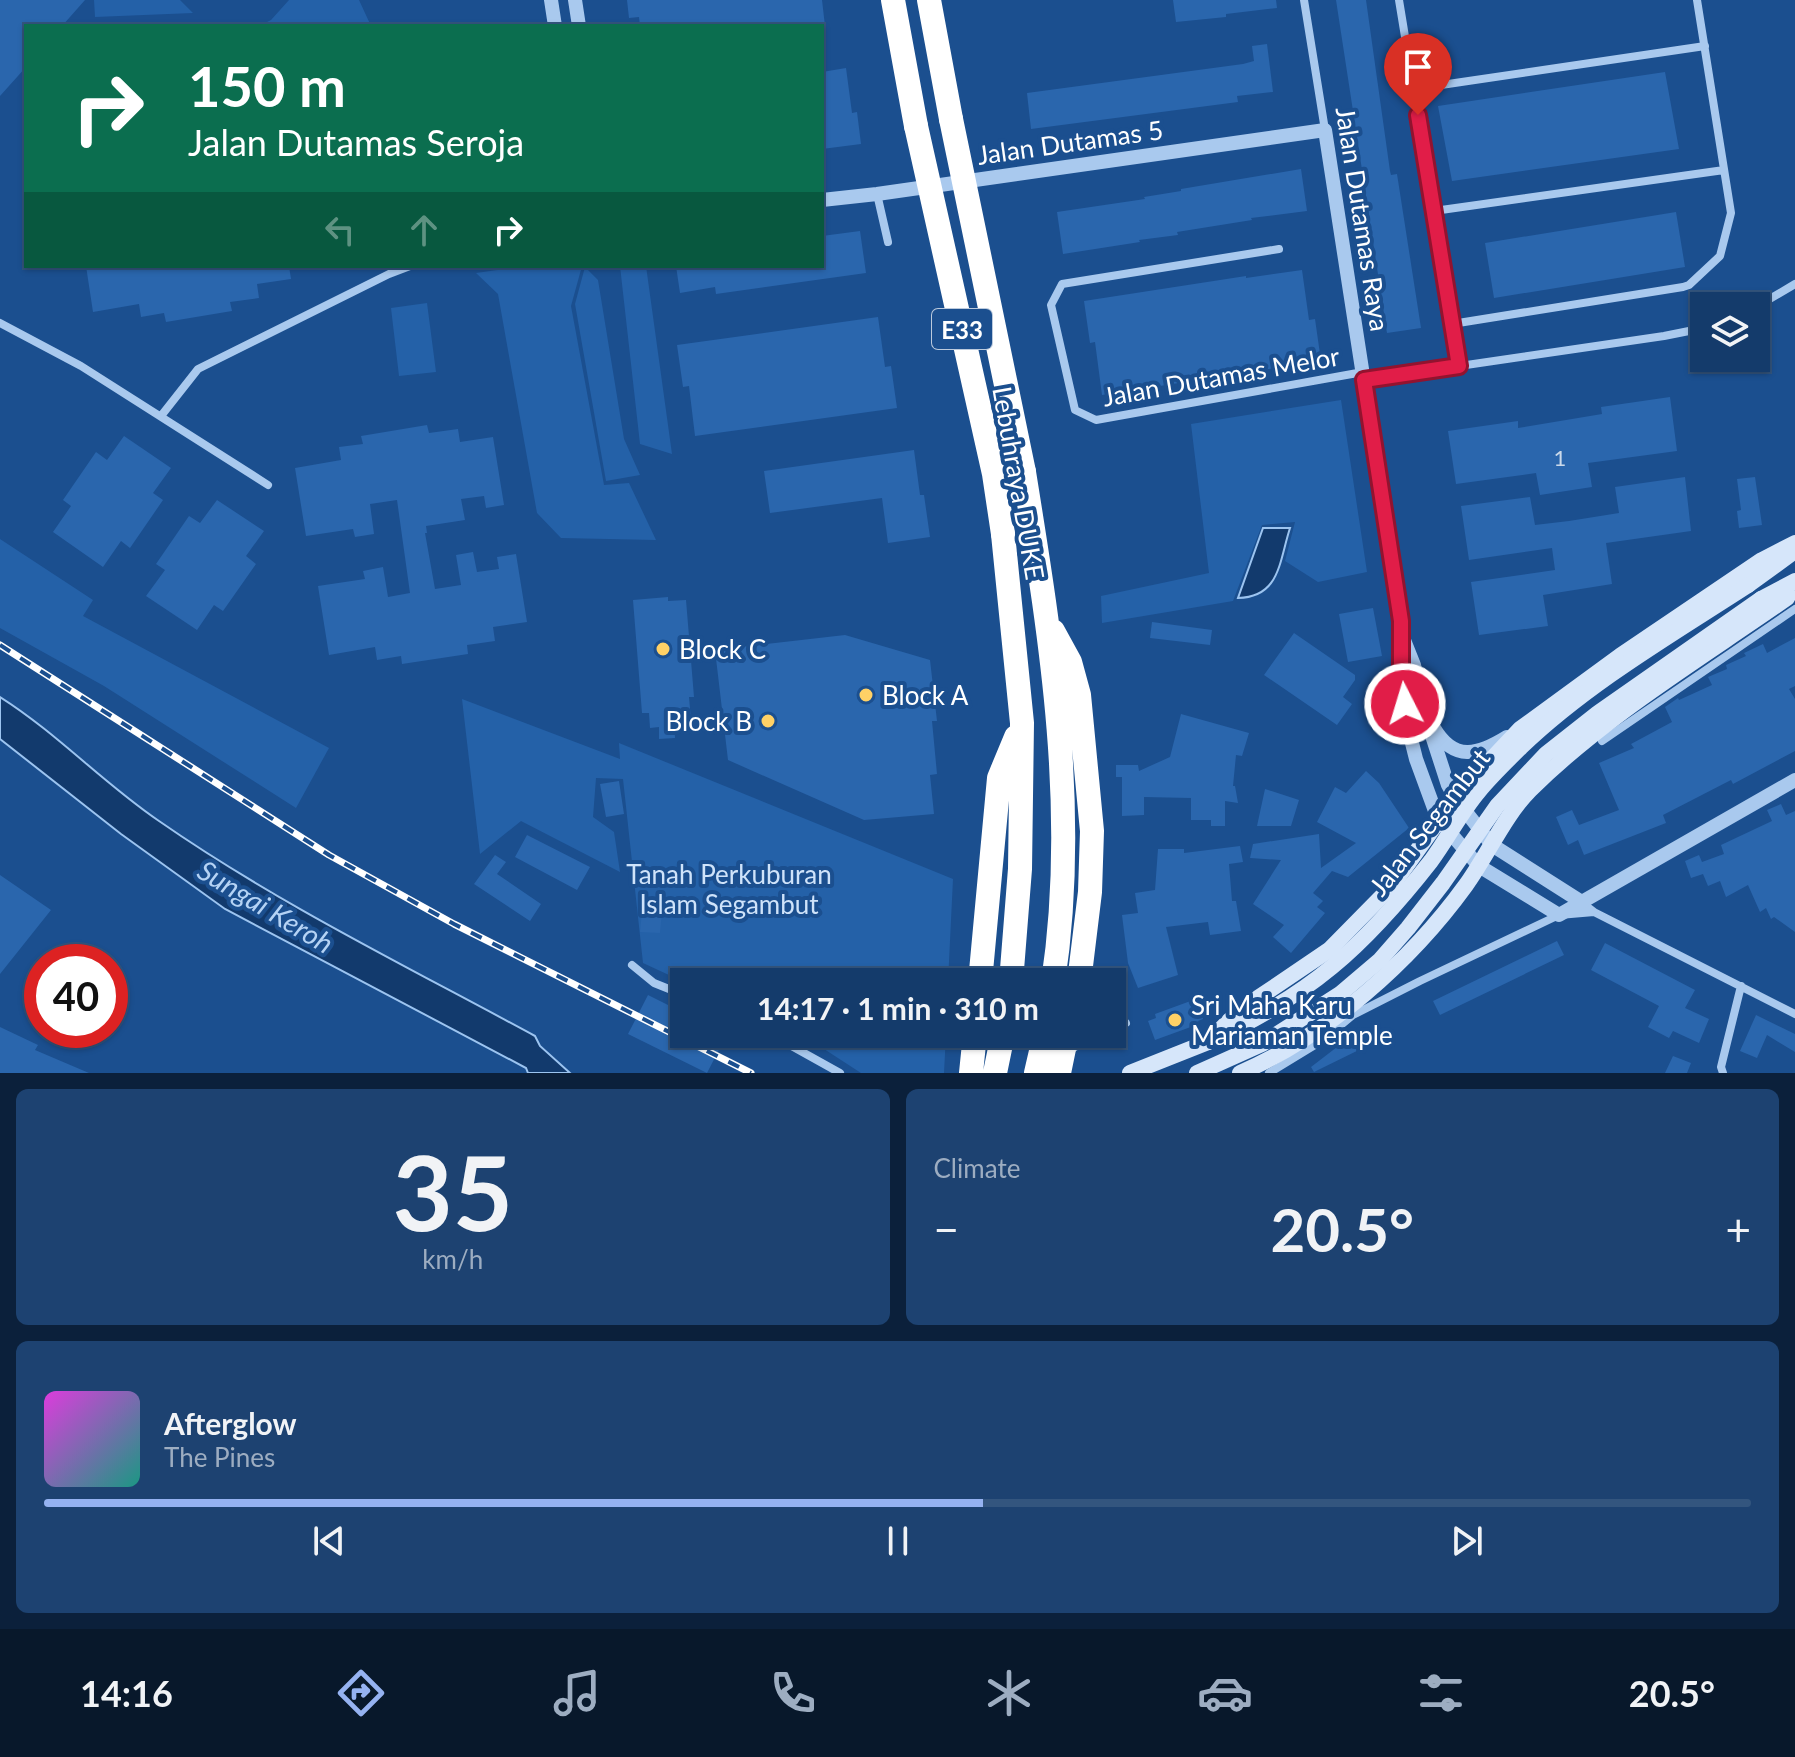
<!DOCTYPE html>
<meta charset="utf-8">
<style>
body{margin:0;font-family:Lato,sans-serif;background:#1d4271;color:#f1f3f6;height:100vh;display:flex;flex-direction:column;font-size:30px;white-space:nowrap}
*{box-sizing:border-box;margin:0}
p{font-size:26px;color:#9dadc1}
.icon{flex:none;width:44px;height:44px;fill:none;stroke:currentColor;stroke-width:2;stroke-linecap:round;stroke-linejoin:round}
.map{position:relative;height:1073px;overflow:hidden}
.details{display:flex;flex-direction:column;gap:16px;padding:16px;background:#0b203b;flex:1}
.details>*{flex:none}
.top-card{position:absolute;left:24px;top:24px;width:800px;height:244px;border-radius:0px;box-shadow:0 2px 6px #0004,0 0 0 2px #33557e;background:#0b6e4f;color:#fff;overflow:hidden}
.fabs{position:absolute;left:1690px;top:292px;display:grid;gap:16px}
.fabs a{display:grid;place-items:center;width:80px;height:80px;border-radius:0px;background:#143b6b;box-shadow:0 2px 6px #0004,0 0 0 2px #33557e;font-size:40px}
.speed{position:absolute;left:24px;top:944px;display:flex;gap:16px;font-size:40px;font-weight:700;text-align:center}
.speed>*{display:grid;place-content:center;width:104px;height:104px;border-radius:50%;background:#143b6b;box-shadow:0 2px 6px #0004,0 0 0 2px #33557e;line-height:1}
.speed .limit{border:12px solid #d22;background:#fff;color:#111}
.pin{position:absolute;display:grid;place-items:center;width:68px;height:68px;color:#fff;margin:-82px -34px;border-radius:50% 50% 50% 0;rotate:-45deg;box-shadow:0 0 8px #0007}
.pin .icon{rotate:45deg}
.me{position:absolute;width:88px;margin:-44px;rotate:355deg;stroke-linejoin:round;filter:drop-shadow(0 0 6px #0008)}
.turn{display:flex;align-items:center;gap:28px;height:168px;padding:0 32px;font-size:36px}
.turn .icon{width:104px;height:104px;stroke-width:2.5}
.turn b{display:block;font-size:56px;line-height:68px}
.lanes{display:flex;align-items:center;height:76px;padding:0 32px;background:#0003;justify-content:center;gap:40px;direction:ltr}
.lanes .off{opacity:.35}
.big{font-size:60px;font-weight:700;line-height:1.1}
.details .card{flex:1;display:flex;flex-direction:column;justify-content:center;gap:12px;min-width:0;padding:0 28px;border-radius:12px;background:#1d4271}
.details .dial{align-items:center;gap:0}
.dial b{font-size:104px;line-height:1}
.song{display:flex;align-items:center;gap:24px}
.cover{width:96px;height:96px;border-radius:12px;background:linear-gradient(135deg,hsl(300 70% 55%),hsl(170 70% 35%))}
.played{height:8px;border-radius:4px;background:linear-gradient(90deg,#95b2f1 55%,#33557e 55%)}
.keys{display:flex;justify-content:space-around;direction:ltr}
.heat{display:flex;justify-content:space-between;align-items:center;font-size:44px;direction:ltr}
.details .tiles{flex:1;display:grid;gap:16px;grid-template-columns:1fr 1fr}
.card:last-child{grid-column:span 2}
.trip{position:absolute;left:670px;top:968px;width:456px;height:80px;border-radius:0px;background:#143b6b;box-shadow:0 2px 6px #0004,0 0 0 2px #33557e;font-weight:700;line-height:80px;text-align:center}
.dock{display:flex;height:128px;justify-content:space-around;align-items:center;background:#08182b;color:#9dadc1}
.dock .icon{width:56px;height:56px}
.dock .on{color:#95b2f1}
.dock b{font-size:36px;color:#f1f3f6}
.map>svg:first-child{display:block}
.green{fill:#2461a8}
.water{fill:#123a6d;stroke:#9cc4f0;stroke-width:2}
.building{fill:#2a66ad}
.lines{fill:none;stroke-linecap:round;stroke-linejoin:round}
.minor{stroke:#a9c9ee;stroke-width:8}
.tertiary{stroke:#a9c9ee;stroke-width:14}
.secondary{stroke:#d6e6fa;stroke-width:16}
.motorway{stroke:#fff;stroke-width:24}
.rail-casing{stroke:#fff;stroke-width:7}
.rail{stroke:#1b4f8f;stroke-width:4;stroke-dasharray:12;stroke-linecap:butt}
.secondary-bridge{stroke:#d6e6fa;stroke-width:16}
.motorway-bridge{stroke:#fff;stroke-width:24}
.route-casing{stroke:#92132f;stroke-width:20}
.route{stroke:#e11d48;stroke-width:14}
.poi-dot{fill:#ffd166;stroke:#1b4f8f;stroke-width:3}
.labels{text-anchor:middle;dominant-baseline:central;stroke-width:8;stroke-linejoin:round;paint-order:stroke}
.number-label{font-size:22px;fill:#cad9ea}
.shield{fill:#1b4f8f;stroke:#bbcadd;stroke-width:2}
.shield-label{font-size:24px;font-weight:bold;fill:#fff}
.street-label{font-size:26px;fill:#fff;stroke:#1b4f8f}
.poi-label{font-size:26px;fill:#fff;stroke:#1b4f8f;text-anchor:start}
.park-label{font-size:26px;fill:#cfe3fa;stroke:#1b4f8f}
.water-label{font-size:28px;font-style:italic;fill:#b5d3f5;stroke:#1b4f8f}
</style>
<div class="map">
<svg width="1795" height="1073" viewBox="0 0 1795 1073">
<rect width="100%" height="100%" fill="#1b4f8f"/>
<path class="green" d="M94,0H180L193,13L95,17Z
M289,0H359L371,26H259L271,20Z
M525,266H582L571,306L604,485L629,483L656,540L561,538L537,513L498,294L476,273Z
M620,266H646L672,454L640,444Z
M585,267L598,280L624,439L640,475L606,481L575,304Z
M427,303L436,372L399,376L391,308Z
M1341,400L1367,572L1318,582L1285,561L1295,522L1262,525L1233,601L1102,623L1101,596L1209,573L1191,424Z
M0,539L93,600L83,616L329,748L296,808L104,686L0,628Z
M462,699L620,759L619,743L953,879L948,982H684L643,963L623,779L596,778L593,817L614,832L620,872L521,821L480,854Z
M794,1034H946L944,1073H861L821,1047Z"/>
<path class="water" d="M1263,528H1290C1279,562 1280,597 1238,598Z
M0,697C57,733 103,783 159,821C277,903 408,967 535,1036L540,1046L570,1073H528L526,1068L225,909L121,834L0,739Z"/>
<path class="building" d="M0,0H85L62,26H26V67L0,96Z
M627,0H822L825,26H640L639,17L629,18Z
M1173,0H1276L1277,8L1226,14V17L1176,22Z
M1336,0H1366L1390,171L1391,175L1397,174L1421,328L1387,333Z
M1267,44L1273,92L1237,96L1238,102L1031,129L1027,93L1243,64L1254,61L1252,46Z
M846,68L852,113L857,112L861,144L822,149V72Z
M1665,72L1679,149L1452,181L1438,106Z
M1301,169L1307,211L1251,218L1252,220L1177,232L1178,235L1139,240L1140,242L1063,254L1057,212L1145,199L1144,197L1181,191V189Z
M1676,212L1685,267L1494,298L1485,243Z
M860,231L866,273L716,294L715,287L680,293L676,266H822V236Z
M86,266H289L291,279L257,284L259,298L230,302L232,311L166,322L164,313L141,317L139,304L93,312Z
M1302,270L1309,320L1315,319L1321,361L1102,395L1095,342L1090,343L1084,301L1246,276V278Z
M878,317L885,367L891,366L897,408L695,436L689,386L683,387L677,345Z
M1670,397L1677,451L1588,463L1592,487L1540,495L1536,473L1456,484L1448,431L1518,421V428L1602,414L1601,407Z
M427,425L429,433L458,429L460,442L493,437L504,505L486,508L484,496L461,499L465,520L426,526L427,533H425L435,589L461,585L456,555L473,552L477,572L499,569L497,557L516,554L527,622L493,627L495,641L467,645L468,654L402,664L401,656L377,660L375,647L329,655L318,586L365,579L363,571L383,567L388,597L410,593L397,500L370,504L374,534L355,537L353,529L306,536L295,468L341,460L339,447L363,444L361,436Z
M124,436L171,468L153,493L163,500L130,548L121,541L103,567L53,532L71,506L63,500L96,452L107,460Z
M914,450L920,495H924L930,537L888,543L882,498L770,513L764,471Z
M1685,477L1691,531L1606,543L1612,584L1543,595L1548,626L1479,635L1471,582L1555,570L1552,548L1469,560L1461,506L1530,497L1535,525L1569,521L1619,513L1615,487Z
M1755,477L1762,525L1739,528L1737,511L1741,510L1737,479Z
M217,500L264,531L246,556L256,564L223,611L214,605L197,630L146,596L165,570L156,564L189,516L200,523Z
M668,597V601L686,600L694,697H689L691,720L674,721L675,738L659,739V727L650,728L649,713H642L633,600Z
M1373,608L1382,656L1348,662L1339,614Z
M1152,622L1212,630L1210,645L1150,638Z
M1294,633L1355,675V680L1343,697L1352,704L1337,725L1264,675Z
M845,635L930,660L937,721H932L937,774L930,775L934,814L864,820L728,760L715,650Z
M1795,638V686L1789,689L1795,699V751L1733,784L1731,780L1663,815L1666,823L1584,855L1578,840L1568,845L1556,817L1572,810L1579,825L1619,810L1599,763L1634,748L1631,744L1672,722L1665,707L1678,698L1679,700L1712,685L1708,677L1727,669L1726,665L1746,656L1744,653L1763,644L1767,653Z
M1181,714L1249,733L1242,756L1236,755L1233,786H1235L1238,803L1225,801V826H1211V820H1191V798L1144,797V815L1122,816V777H1116V765H1138L1139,771L1170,757Z
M1366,771L1379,783L1409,828L1348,877L1332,871L1313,893L1323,901L1317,907L1325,913L1291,953L1273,937L1284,925L1253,904L1281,860L1250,858L1253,844L1319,834L1321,868L1356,843L1317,822L1335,787L1346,793Z
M619,781L624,814L606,817L600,784Z
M1265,789L1299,800L1291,826H1257Z
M1781,804L1786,815L1795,811V932L1774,917L1771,919L1766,908L1760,912L1748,885L1726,897L1720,881L1708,886L1703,874L1691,878L1685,861L1699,855L1702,862L1724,854L1721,845L1772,821L1767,810Z
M527,835L590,867L577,890L515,857Z
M1240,846L1243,862L1229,864L1232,901H1236L1241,931L1210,935L1208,922L1166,927L1178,975L1138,988L1128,963L1122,915L1138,913L1135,893L1155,890L1158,849H1184V853Z
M495,855L506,862L497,874L541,904L530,921L474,884Z
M0,875L51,910L0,974Z
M643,900L663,902L660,933L640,932Z
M1557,941L1564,955L1440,1015L1433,1001Z
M1605,943L1695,990L1685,1008L1709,1019L1699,1043L1673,1031L1669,1038L1648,1027L1659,1006L1591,970Z
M648,995L684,1013V1034H727L707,1073L628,1034Z
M1196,999L1203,1019L1198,1021L1199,1024L1155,1040L1148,1021L1156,1018L1155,1014Z
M1756,1015L1795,1034V1052L1767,1035L1757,1058L1740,1051Z
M0,1027L38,1045L35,1050L89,1073H0Z
M1361,1033L1367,1046L1314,1072L1311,1067L1350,1037Z
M1673,1056L1691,1063L1687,1073H1665Z"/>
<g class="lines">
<path class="minor" d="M1304,0L1325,130
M1399,0L1459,366
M1414,89L1705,46
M877,194L888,242
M1434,211L1724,170
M1279,249L1062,284L1051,305L1075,410L1096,420L1363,372
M1756,307L1795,284
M0,323L81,366L268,485
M1452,324L1683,287L1689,285L1720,256L1731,213L1697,0
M1364,380L1664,336L1704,328
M161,416L198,369L389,274L410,266
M1602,741L1795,609
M1594,912L1795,1014
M632,965L654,983L684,995
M1112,1027L1126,1023
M770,1034L840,1073
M1068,1052L1093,1034
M1269,1073L1323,1040L1353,1015L1420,981L1559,915L1594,912L1581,902
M1723,1073L1721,1067L1741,986"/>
<path class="tertiary" d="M551,0L555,26
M575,0L579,26
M822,200L877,194L1325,130L1401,621V677L1409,731L1416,759L1438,819L1479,866L1559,915L1795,780
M1404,640L1414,665L1425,714L1448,785L1455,798L1492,845L1580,901
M1434,728C1454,762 1478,755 1507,737"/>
<path class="secondary" d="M1748,585L1795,551
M1761,599L1795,581
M1130,1073L1208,1042L1230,1020L1258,998L1329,950L1391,887L1455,798L1520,729L1620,656L1762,560L1795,543
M1240,1073C1327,1036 1411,961 1466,885C1487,856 1505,815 1530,790C1606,715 1700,659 1787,598L1795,582"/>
<path class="motorway" d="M893,0L916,126
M929,0L951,119
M1024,472C1051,640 1079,812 1053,982
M1003,534L1022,723L1020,869L1011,982
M1053,631L1070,662L1079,695L1092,831L1090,892L1079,982
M980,982L999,778L1016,737
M971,1073L975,1034
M995,1073L1003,1034
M1036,1073L1045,1034"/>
<defs>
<path id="rail" d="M0,645L329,855L454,924L751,1073"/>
</defs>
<use href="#rail" class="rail-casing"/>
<use href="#rail" class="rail"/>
<path class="secondary-bridge" d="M1208,1042C1309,996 1363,948 1431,861C1448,838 1461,812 1479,791C1492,775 1507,761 1521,747C1588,683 1671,635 1748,585
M1197,1073L1262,1044L1340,994L1380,960L1408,928L1443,883L1497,806L1546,754L1598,713L1761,599"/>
<path class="motorway-bridge" d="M951,119L1024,472
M916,126L994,474L1003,534
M1059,1073L1067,1034"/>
</g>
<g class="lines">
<defs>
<path id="route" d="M1405,704L1401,677V621L1364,380L1459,366L1418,115"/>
</defs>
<use href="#route" class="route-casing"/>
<use href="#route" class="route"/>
</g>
<g class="poi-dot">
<circle cx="663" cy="649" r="8"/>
<circle cx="866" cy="695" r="8"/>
<circle cx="768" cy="721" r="8"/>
<circle cx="1175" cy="1020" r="8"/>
</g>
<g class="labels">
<g class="number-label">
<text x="1560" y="457">1</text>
</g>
<rect class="shield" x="932" y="309" width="60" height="40" rx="6"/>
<g class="shield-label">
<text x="962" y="329">E33</text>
</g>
<g class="street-label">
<text transform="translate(1070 142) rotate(-8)">Jalan Dutamas 5</text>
<text transform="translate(1363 219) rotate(81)">Jalan Dutamas Raya</text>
<text transform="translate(1221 376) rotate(-10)">Jalan Dutamas Melor</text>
<text transform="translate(1019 483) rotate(80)">Lebuhraya DUKE</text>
<text transform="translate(1429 822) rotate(-52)">Jalan Segambut</text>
</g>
<g class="poi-label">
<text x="679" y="649">Block C</text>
<text x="882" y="695">Block A</text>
<text x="752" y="721" text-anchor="end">Block B</text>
<text x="1191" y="1005">Sri Maha Karu<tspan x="1191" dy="30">Mariaman Temple</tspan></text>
</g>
<g class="park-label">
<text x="729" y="874">Tanah Perkuburan<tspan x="729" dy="30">Islam Segambut</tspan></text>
</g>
<g class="water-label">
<text transform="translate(266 906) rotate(31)">Sungai Keroh</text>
</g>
</g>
</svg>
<div class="fabs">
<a><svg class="icon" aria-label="layers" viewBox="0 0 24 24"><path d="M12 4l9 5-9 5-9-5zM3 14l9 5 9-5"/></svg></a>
</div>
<div class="speed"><div class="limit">40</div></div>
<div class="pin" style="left:1418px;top:115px;background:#d93025"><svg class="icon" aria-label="arrive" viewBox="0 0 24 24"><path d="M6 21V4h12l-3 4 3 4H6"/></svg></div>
<svg class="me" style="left:1405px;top:704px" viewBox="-20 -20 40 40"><circle r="17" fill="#e11d48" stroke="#fff" stroke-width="3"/><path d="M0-11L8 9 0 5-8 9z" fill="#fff"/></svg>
<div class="trip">14:17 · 1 min · 310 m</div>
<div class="top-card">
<div class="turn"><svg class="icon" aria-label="right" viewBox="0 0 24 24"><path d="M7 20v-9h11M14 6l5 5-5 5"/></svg><div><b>150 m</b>Jalan Dutamas Seroja</div></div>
<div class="lanes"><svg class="icon off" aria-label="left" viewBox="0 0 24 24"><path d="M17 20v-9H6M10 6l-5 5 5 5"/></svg><svg class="icon off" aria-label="ahead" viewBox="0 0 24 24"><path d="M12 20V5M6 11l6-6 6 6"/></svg><svg class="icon" aria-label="right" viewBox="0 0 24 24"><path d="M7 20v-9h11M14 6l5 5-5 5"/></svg></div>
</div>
</div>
<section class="details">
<div class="tiles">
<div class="card dial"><b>35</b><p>km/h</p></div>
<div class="card"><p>Climate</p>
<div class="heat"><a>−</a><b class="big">20.5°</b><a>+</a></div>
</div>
<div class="card">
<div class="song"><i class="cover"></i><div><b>Afterglow</b><p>The Pines</p></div></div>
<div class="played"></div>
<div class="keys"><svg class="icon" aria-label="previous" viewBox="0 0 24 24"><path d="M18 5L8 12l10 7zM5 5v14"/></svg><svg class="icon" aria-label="pause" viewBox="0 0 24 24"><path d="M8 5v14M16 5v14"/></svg><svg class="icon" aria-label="next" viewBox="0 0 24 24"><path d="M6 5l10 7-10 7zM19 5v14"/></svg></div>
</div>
</div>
</section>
<nav class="dock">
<b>14:16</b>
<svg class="icon on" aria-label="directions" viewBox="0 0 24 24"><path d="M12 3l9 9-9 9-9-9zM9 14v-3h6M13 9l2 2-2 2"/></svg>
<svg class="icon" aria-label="music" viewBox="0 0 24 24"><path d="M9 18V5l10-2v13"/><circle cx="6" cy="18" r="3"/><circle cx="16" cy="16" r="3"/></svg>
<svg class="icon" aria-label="phone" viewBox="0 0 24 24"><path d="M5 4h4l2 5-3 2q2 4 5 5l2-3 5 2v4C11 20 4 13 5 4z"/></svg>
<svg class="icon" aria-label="climate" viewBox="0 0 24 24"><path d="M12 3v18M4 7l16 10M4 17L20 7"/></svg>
<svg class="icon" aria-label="car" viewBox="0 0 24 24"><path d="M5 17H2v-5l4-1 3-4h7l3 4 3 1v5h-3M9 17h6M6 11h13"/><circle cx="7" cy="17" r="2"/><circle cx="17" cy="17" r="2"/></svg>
<svg class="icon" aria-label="filters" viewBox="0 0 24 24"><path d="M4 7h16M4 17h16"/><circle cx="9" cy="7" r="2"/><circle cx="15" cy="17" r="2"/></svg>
<b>20.5°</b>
</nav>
